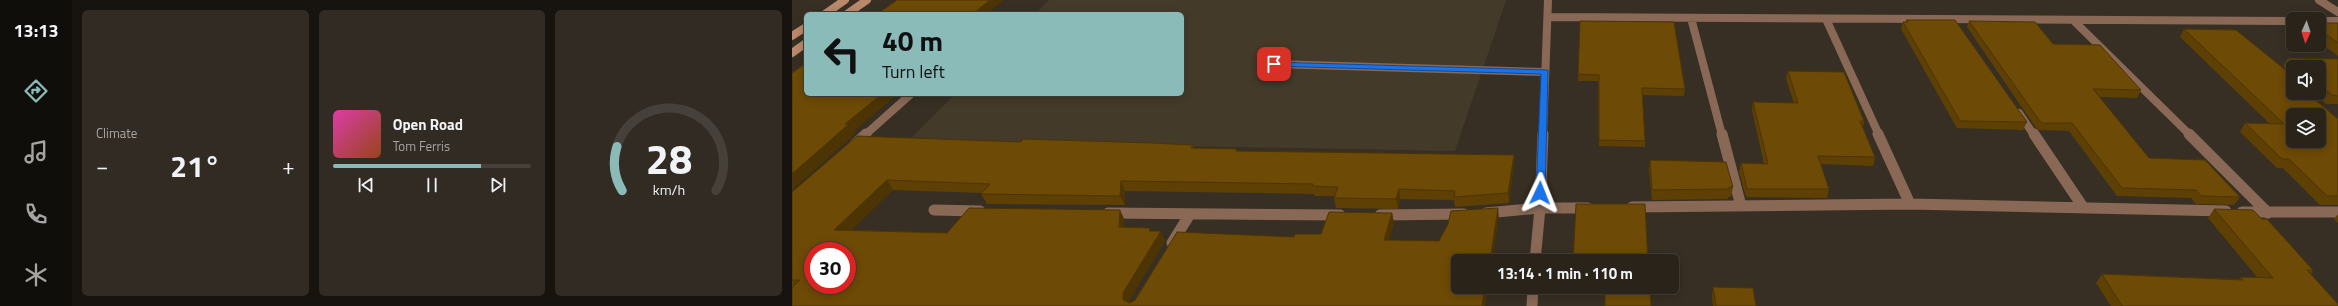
<!DOCTYPE html>
<meta charset="utf-8">
<style>
body{margin:0;font-family:"Titillium Web",sans-serif;background:#312b23;color:#f1f3f6;height:100vh;display:flex;flex-direction:column;font-size:15px;white-space:nowrap}
*{box-sizing:border-box;margin:0}
p{font-size:13px;color:#a5a4a2}
.icon{flex:none;width:22px;height:22px;fill:none;stroke:currentColor;stroke-width:2;stroke-linecap:round;stroke-linejoin:round}
.map{position:relative;flex:1;overflow:hidden}
.side{display:flex;flex-direction:column;gap:10px;padding:10px;background:#17130e;width:720px}
.side>*{flex:none}
.hud{position:absolute;left:12px;top:12px;width:380px;height:84px;border-radius:6px;box-shadow:0 2px 10px #0003,0 0 0 1px #454039;background:#8bbbb9;color:#111;overflow:hidden}
.needle{width:26px;rotate:183deg}
.buttons{position:absolute;left:1494px;top:12px;display:grid;gap:8px}
.buttons a{display:grid;place-items:center;width:40px;height:40px;border-radius:6px;background:#29231a;box-shadow:0 2px 10px #0003,0 0 0 1px #454039;font-size:20px}
.speed{position:absolute;left:12px;top:242px;display:flex;gap:8px;font-size:20px;font-weight:700;text-align:center}
.speed>*{display:grid;place-content:center;width:52px;height:52px;border-radius:50%;background:#29231a;box-shadow:0 2px 10px #0003,0 0 0 1px #454039;line-height:1}
.speed .limit{border:6px solid #d22;background:#fff;color:#111}
.pin{position:absolute;display:grid;place-items:center;width:34px;height:34px;color:#fff;margin:-17px;border-radius:8px;box-shadow:0 2px 6px #0006}
.me{position:absolute;width:44px;margin:-22px;rotate:2deg;stroke-linejoin:round;filter:drop-shadow(0 0 3px #0008)}
.turn{display:flex;align-items:center;gap:14px;height:84px;padding:0 12px;font-size:18px}
.turn .icon{width:52px;height:52px;stroke-width:2.5}
.turn b{display:block;font-size:28px;line-height:34px}
.big{font-size:30px;font-weight:700;line-height:1.1}
.side .card{flex:1;display:flex;flex-direction:column;justify-content:center;gap:6px;min-width:0;padding:0 14px;border-radius:6px;background:#312b23}
.side .dial{align-items:center;gap:0}
.dial svg{height:104px;overflow:visible;fill:none;stroke:#454039;stroke-width:7;stroke-linecap:round;text-anchor:middle}
.dial text{fill:#f1f3f6;stroke:none}
.song{display:flex;align-items:center;gap:12px}
.cover{width:48px;height:48px;border-radius:6px;background:linear-gradient(135deg,hsl(320 70% 55%),hsl(20 70% 35%))}
.played{height:4px;border-radius:2px;background:linear-gradient(90deg,#8bbbb9 75%,#454039 75%)}
.keys{display:flex;justify-content:space-around;direction:ltr}
.heat{display:flex;justify-content:space-between;align-items:center;font-size:22px;direction:ltr}
.side .tiles{flex:1;display:grid;gap:10px;grid-template-columns:repeat(3,1fr)}
.trip{position:absolute;left:659px;top:254px;width:228px;height:40px;border-radius:6px;background:#29231a;box-shadow:0 2px 10px #0003,0 0 0 1px #454039;font-weight:700;line-height:40px;text-align:center}
main{display:flex;flex:1;min-height:0}
.menu{display:flex;flex-direction:column;width:72px;justify-content:space-around;align-items:center;background:#100e0a;color:#a5a4a2}
.menu .icon{width:28px;height:28px}
.menu .active{color:#8bbbb9}
.menu b{font-size:18px;color:#f1f3f6}
.map>svg:first-child{display:block}
.industrial{fill:#443a2a}
.lines{fill:none;stroke-linecap:round;stroke-linejoin:round}
.lane-far1{stroke:#896956;stroke-width:8}
.lane{stroke:#896956;stroke-width:11}
.street-far1{stroke:#896956;stroke-width:8}
.street{stroke:#896956;stroke-width:11}
.secondary{stroke:#ba886a;stroke-width:8}
.wall{fill:#5e4004}
.shaded-wall{fill:#4c3404}
.building{fill:#6d4a05;stroke:#4c3404;fill-rule:evenodd}
.route{fill:#1a73e8;stroke:#114b97}
</style>
<main>
<nav class="menu">
<b>13:13</b>
<svg class="icon active" aria-label="directions" viewBox="0 0 24 24"><path d="M12 3l9 9-9 9-9-9zM9 14v-3h6M13 9l2 2-2 2"/></svg>
<svg class="icon" aria-label="music" viewBox="0 0 24 24"><path d="M9 18V5l10-2v13"/><circle cx="6" cy="18" r="3"/><circle cx="16" cy="16" r="3"/></svg>
<svg class="icon" aria-label="phone" viewBox="0 0 24 24"><path d="M5 4h4l2 5-3 2q2 4 5 5l2-3 5 2v4C11 20 4 13 5 4z"/></svg>
<svg class="icon" aria-label="climate" viewBox="0 0 24 24"><path d="M12 3v18M4 7l16 10M4 17L20 7"/></svg>
</nav>
<section class="side">
<div class="tiles">
<div class="card"><p>Climate</p>
<div class="heat"><a>−</a><b class="big">21°</b><a>+</a></div>
</div>
<div class="card">
<div class="song"><i class="cover"></i><div><b>Open Road</b><p>Tom Ferris</p></div></div>
<div class="played"></div>
<div class="keys"><svg class="icon" aria-label="previous" viewBox="0 0 24 24"><path d="M18 5L8 12l10 7zM5 5v14"/></svg><svg class="icon" aria-label="pause" viewBox="0 0 24 24"><path d="M8 5v14M16 5v14"/></svg><svg class="icon" aria-label="next" viewBox="0 0 24 24"><path d="M6 5l10 7-10 7zM19 5v14"/></svg></div>
</div>
<div class="card dial"><svg viewBox="0 0 100 80">
<path d="M14 69A42 42 0 1 1 86 69"/>
<path d="M14 69A42 42 0 0 1 10 35" stroke="#8bbbb9"/>
<text x="50" y="56" font-size="32" font-weight="700">28</text>
<text x="50" y="72" font-size="11">km/h</text>
</svg></div>
</div>
</section>
<div class="map">
<svg width="1546" height="306" viewBox="0 0 1546 306">
<rect width="100%" height="100%" fill="#372f23"/>
<path class="industrial" d="M257,0H714L663,151L116,141L163,94H390V14H243Z"/>
<g class="lines">
<path class="lane-far1" d="M482,64L753,72
M73,135L119,94"/>
<path class="lane" d="M62,145L74,134
M142,210L188,211
M316,213L548,215
M694,213L748,208
M588,215L672,214
M380,243L398,214"/>
<path class="street-far1" d="M1527,0L1546,12
M756,17L1501,21
M899,18L930,135
M1034,19L1087,135
M1281,20L1398,135
M1527,21H1546
M1227,113L1242,135
M751,135L756,0"/>
<path class="street" d="M930,134L949,206
M1086,134L1118,204
M1242,134L1291,207
M1397,134L1476,213
M840,207L1118,204L1434,211
M748,208H796
M1450,212H1546
M743,261L748,208L751,134
M740,306L741,287"/>
<path class="secondary" d="M33,14L53,0
M55,14L75,0
M0,36L14,27
M0,53L14,43"/>
</g>
<path class="wall" d="M1114,20L1235,122L1231,130L1165,128L1109,29L1111,22H1114Z
M788,21L893,89L892,96L850,95L853,141V147L807,146L806,81H786Z
M1177,21L1261,44L1349,90L1345,98L1307,97L1357,158L1448,197L1442,205L1404,204L1399,198L1325,196L1277,131L1247,130L1244,128L1175,27Z
M1527,23H1546V56L1527,42Z
M1392,29L1501,93L1525,98L1524,100L1546,119V205H1528L1491,168H1485L1448,132L1453,123L1478,124L1388,37Z
M1496,58L1546,59V104H1534L1521,93H1527V67H1501V75L1491,66Z
M996,71L1072,121L1071,127L1083,157L1081,166L1029,164L1037,189L1035,198L954,197L947,172L949,163L972,164L960,110L961,102L1002,103L994,79Z
M229,142L401,145L402,148L445,149V151L722,155V164L717,203L663,207L662,200L608,199L606,209L544,208L542,198L543,196H523L522,194L333,191V205L195,204L189,194L190,193L101,190L59,230L155,233L328,210L332,219V227L360,231L373,241L336,302L338,303L502,237L529,234L600,213L602,223L597,240L647,241L707,218L666,287H696L693,306H0V192Z
M858,160L941,187L939,197H936V199L860,200L857,170Z
M1422,209L1470,219L1521,270L1519,274L1546,306H1319L1304,283L1310,274L1447,279L1449,277H1465L1416,218Z
M1546,214V223L1542,219Z
M921,287L964,306H921L920,297Z"/>
<path class="shaded-wall" d="M198,0H212L195,14H181Z
M90,94H106L62,131L63,134L0,190V174L53,124Z
M722,155V164L717,203L716,193Z
M95,180L101,190L50,240L42,230Z
M329,181L333,191V205L328,196Z
M607,189L608,199L606,209L604,199Z
M706,208L707,218L700,261H698Z
M328,210L332,219V237L327,227Z
M600,213L602,223L594,250L592,240Z
M369,231L373,241L336,303L331,300V293Z
M693,287H696L693,306H690Z"/>
<path class="building" d="M105,0H198L181,14H85Z
M1114,20H1163L1235,122L1168,121L1111,22H1116Z
M788,21L882,22L893,89L850,88L853,141L807,140V75L786,74Z
M1177,21L1243,22L1261,44L1308,45L1349,90L1301,89L1357,158L1413,160L1448,197L1409,196L1404,190L1330,188L1280,123H1250L1247,120Z
M1527,23H1546V43L1527,29Z
M1392,29L1444,30L1501,76V93H1519L1525,98H1521L1546,119V196H1535L1497,159H1490L1453,123L1492,124ZM1501,115H1527V141H1501Z
M1496,58L1546,59V96L1540,95L1527,85V67H1506Z
M14,63V94H90L53,124H57L0,174V73Z
M996,71L1052,72L1072,121H1068L1083,157L1026,156L1037,189H955L949,163L976,164L961,102L1006,103Z
M65,136L229,142L231,139L360,143L401,145L399,148L445,149L444,151L722,155L716,193L662,197L663,191L607,189L604,199L542,198L546,187L520,186L521,184L329,181L328,196L189,194L198,184L95,180L42,230L155,233L177,208L328,210L327,227L358,228L357,231H369L331,293V300L338,303L343,300L385,232L502,237L503,234H529L537,212L600,213L592,240L647,241L656,224L659,211L706,208L698,261H666V287H693L690,306H0V288L8,280H0V192ZM21,251H55V285H21Z
M858,160L934,162L941,187H937V189L860,190Z
M784,204H853L856,261H781Z
M1422,209L1461,210L1470,219H1475L1521,270H1515L1546,304V306H1330L1310,274L1451,280L1449,277L1481,278Z
M813,287H858L859,306H813Z
M921,287L961,288L964,306H924Z"/>
<path class="route" d="M479,62L756,70L753,193L748,196L744,193L749,74L482,66L478,64Z"/>
</svg>
<div class="buttons">
<a><svg class="needle" viewBox="-14 -14 28 28"><path d="M0-13l5 13h-10z" fill="#e53935"/><path d="M0 13l5-13h-10z" fill="#a5a4a2"/></svg></a>
<a><svg class="icon" aria-label="sound" viewBox="0 0 24 24"><path d="M4 9h4l5-4v14l-5-4H4zM17 9q2 3 0 6"/></svg></a>
<a><svg class="icon" aria-label="layers" viewBox="0 0 24 24"><path d="M12 4l9 5-9 5-9-5zM3 14l9 5 9-5"/></svg></a>
</div>
<div class="speed"><div class="limit">30</div></div>
<div class="pin" style="left:482px;top:64px;background:#d93025"><svg class="icon" aria-label="arrive" viewBox="0 0 24 24"><path d="M6 21V4h12l-3 4 3 4H6"/></svg></div>
<svg class="me" style="left:748px;top:193px" viewBox="-20 -20 40 40"><path d="M0-17L14 15 0 8-14 15z" fill="#1a73e8" stroke="#fff" stroke-width="4"/></svg>
<div class="trip">13:14 · 1 min · 110 m</div>
<div class="hud">
<div class="turn"><svg class="icon" aria-label="left" viewBox="0 0 24 24"><path d="M17 20v-9H6M10 6l-5 5 5 5"/></svg><div><b>40 m</b>Turn left</div></div>
</div>
</div>
</main>
